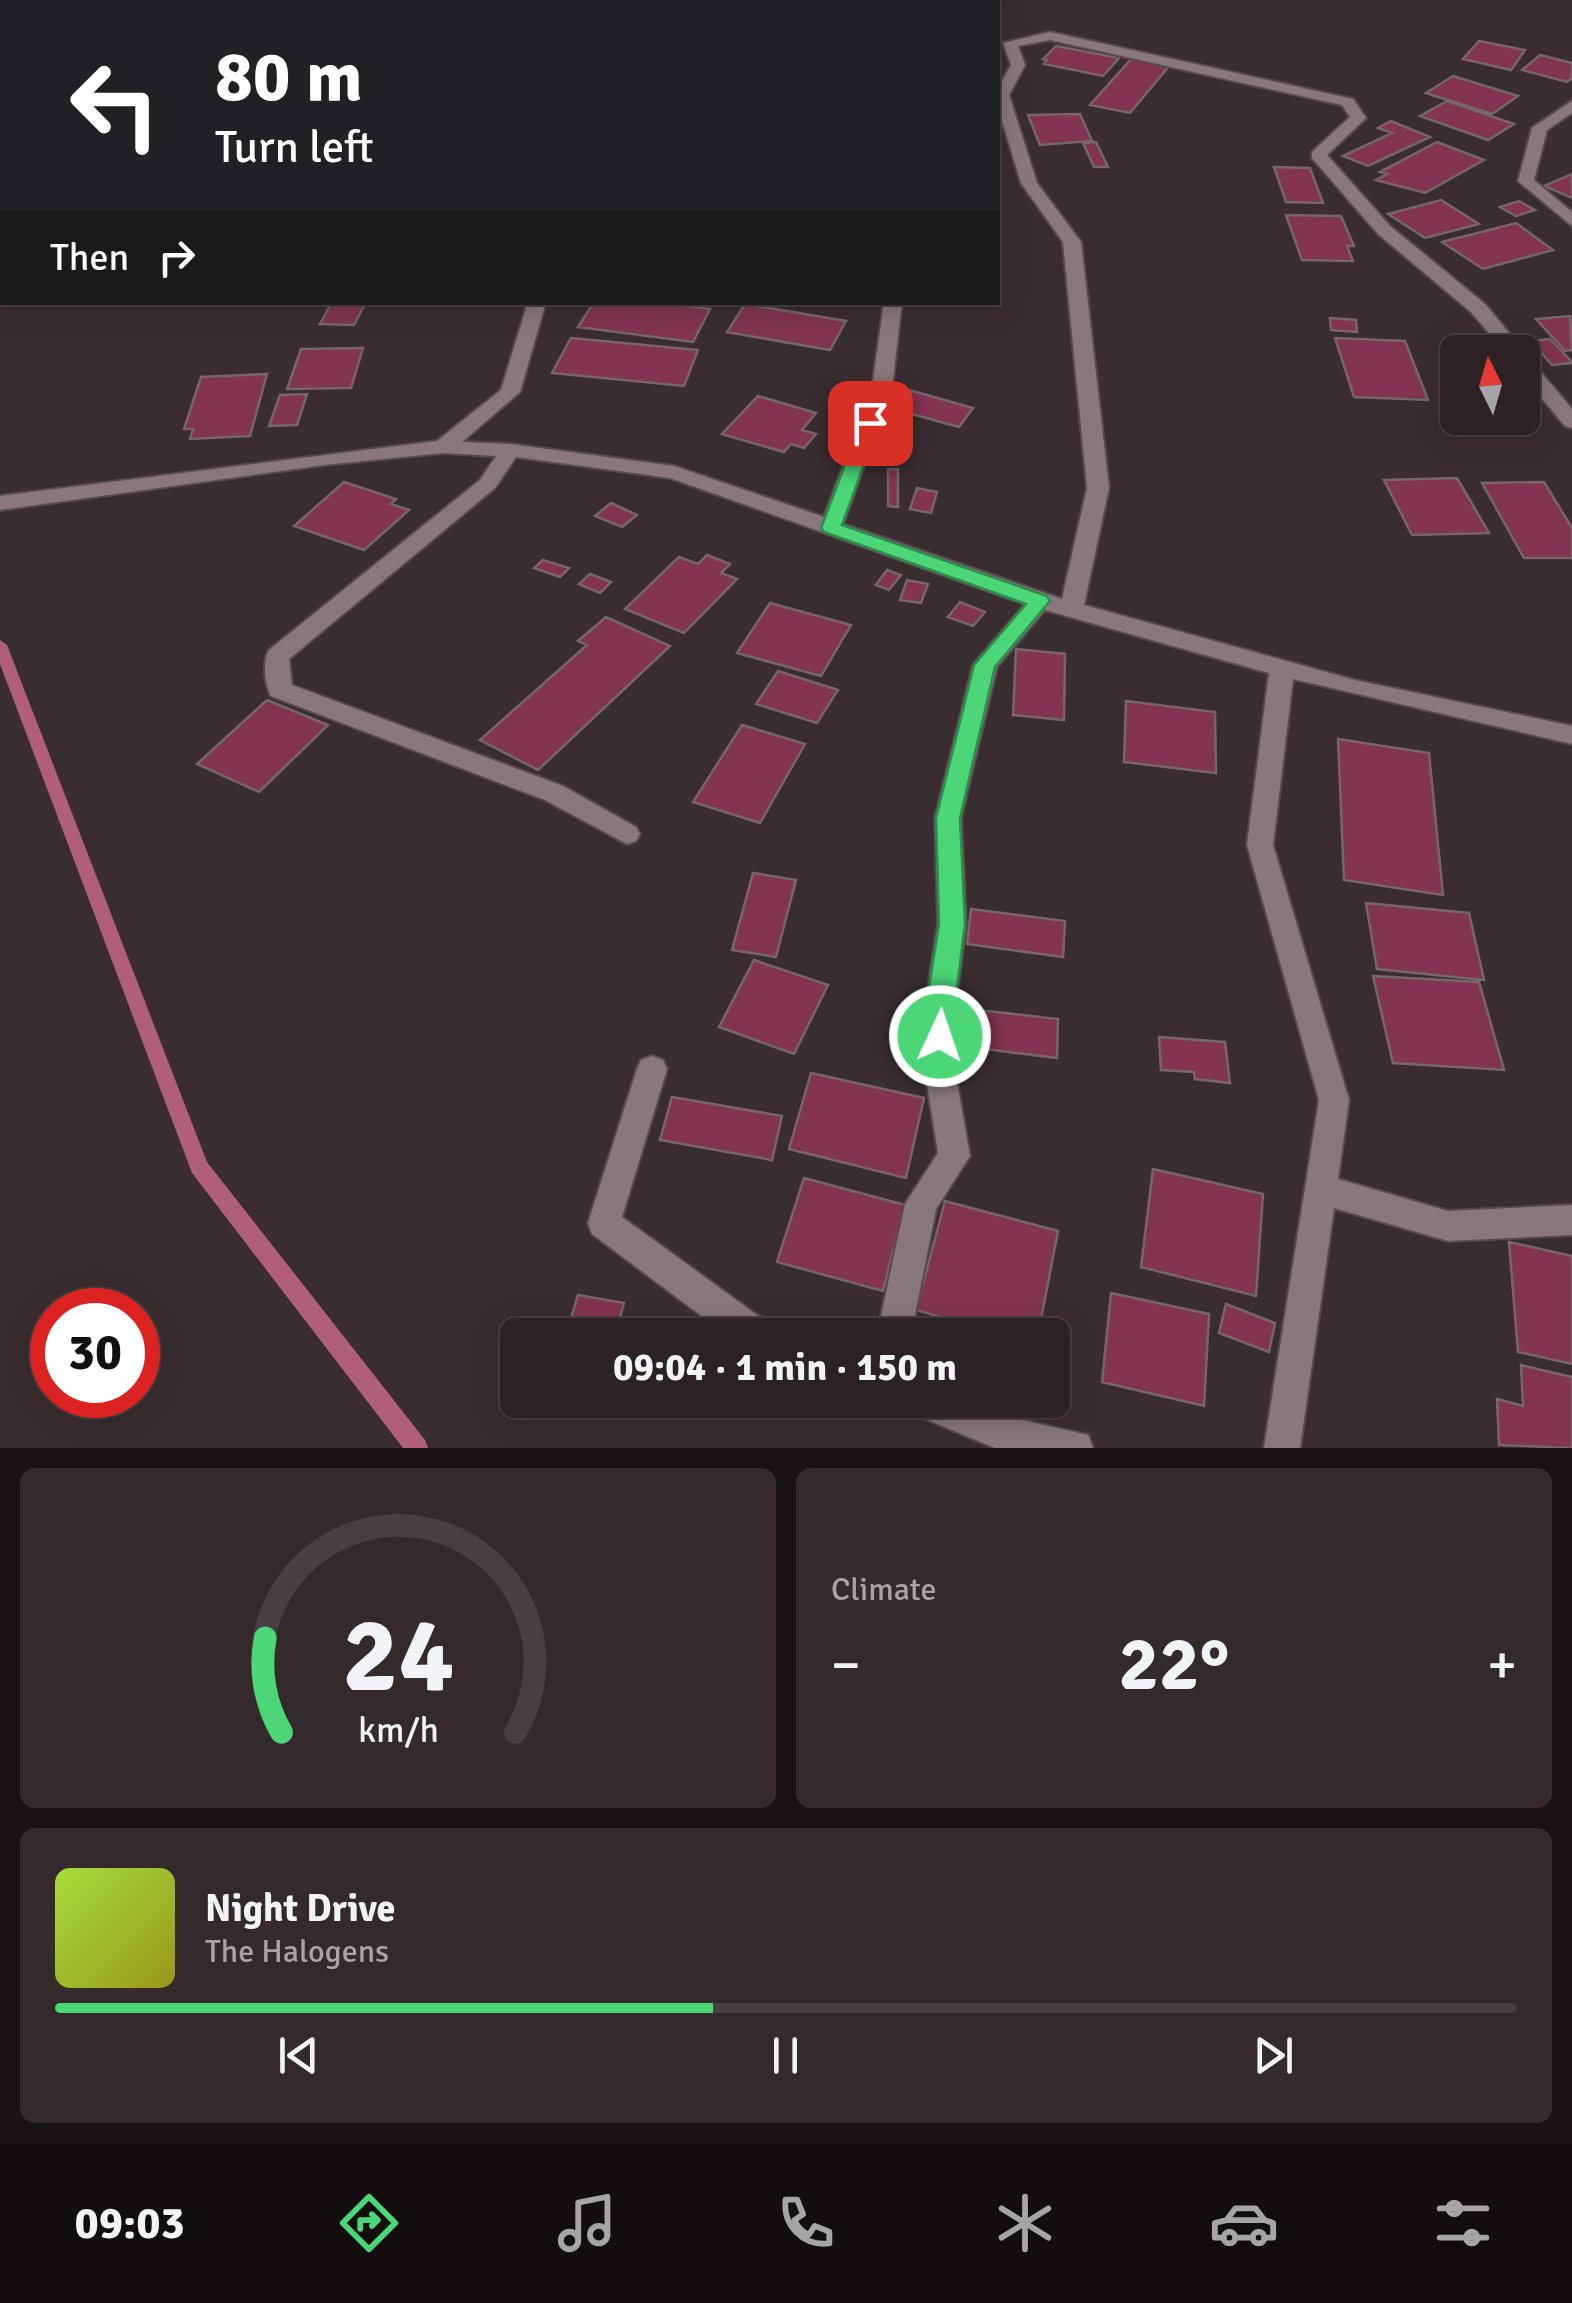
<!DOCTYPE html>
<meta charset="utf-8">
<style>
body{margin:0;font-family:Signika,sans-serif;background:#342a2c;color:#f1f3f6;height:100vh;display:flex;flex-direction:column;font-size:38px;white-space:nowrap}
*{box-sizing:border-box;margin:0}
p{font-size:32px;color:#a6a4a6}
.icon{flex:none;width:55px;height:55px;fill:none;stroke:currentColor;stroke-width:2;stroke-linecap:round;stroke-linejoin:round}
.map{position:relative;height:1448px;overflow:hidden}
.details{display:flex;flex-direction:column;gap:20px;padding:20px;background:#181314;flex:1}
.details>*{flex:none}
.hud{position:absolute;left:0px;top:0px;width:1000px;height:305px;box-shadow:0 5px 25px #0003,0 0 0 2px #483f41;background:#202124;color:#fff;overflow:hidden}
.needle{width:65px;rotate:355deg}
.buttons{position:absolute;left:1440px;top:335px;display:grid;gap:20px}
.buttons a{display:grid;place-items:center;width:100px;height:100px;border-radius:15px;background:#2c2224;box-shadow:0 5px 25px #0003,0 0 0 2px #483f41;font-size:50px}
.speed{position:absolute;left:30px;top:1288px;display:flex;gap:20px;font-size:50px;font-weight:700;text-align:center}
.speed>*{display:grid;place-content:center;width:130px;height:130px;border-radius:50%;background:#2c2224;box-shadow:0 5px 25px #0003,0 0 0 2px #483f41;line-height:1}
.speed .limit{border:15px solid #d22;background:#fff;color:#111}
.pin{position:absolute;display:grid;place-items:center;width:85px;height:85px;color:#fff;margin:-42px;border-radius:20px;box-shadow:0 5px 15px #0006}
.me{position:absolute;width:110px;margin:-55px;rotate:3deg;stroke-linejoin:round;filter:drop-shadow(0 0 8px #0008)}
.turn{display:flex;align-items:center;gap:35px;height:210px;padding:0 50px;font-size:45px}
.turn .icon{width:130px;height:130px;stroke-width:2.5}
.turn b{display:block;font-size:70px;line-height:85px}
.then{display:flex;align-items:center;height:95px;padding:0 50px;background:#0003;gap:20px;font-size:38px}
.big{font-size:75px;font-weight:700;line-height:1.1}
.details .card{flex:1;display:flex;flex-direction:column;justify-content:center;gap:15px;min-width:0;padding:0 35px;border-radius:15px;background:#342a2c}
.details .dial{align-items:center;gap:0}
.dial svg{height:260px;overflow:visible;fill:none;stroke:#483f41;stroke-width:7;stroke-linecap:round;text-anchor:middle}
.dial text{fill:#f1f3f6;stroke:none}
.song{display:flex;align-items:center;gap:30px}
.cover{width:120px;height:120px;border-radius:15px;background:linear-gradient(135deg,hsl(80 70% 55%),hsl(60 70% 35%))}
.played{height:10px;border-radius:5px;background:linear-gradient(90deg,#4bd677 45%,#483f41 45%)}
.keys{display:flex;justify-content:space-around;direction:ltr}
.heat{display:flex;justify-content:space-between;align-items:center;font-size:55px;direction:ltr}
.details .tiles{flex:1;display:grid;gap:20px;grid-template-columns:1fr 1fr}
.card:last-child{grid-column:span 2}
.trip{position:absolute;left:500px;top:1318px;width:570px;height:100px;border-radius:15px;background:#2c2224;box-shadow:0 5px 25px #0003,0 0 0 2px #483f41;font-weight:700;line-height:100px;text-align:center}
.dock{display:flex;height:160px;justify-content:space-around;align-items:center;background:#120e0e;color:#a6a4a6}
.dock .icon{width:70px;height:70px}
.dock .current{color:#4bd677}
.dock b{font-size:45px;color:#f1f3f6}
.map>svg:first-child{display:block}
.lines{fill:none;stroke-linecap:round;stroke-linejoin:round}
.stream{fill:#b05e79;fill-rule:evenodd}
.building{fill:#823450;stroke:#76666a;stroke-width:2.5}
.street-casing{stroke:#554a4d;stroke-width:4}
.street{fill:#88787c;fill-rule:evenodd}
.route{fill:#4bd677;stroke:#318b4d;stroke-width:2.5}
</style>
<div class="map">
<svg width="1572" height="1448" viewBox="0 0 1572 1448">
<rect width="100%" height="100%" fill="#3a2d30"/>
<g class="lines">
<path class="stream" d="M0,640L7,645L207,1162L425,1440L428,1448H403L192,1173L0,664Z"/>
</g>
<path class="building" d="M1479,41L1525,50L1511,70L1463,59Z
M1056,46L1119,58L1103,76L1044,64L1047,60L1043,59Z
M1540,55L1572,63V78L1567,82L1522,70Z
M1132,58L1170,65L1130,113L1090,105Z
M1453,76L1518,96L1492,114L1426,93Z
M1447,101L1514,124L1488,140L1420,116Z
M1080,114L1092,141L1040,145L1028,115Z
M1391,121L1430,137L1368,166L1343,156L1392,133L1378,128Z
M1096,142L1108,167H1094L1083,143Z
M1437,142L1484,160L1425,193L1376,180L1387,174L1380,172Z
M1274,167L1310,168L1323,203L1286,202Z
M1572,174V198L1544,186Z
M1441,200L1479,224L1425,238L1388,214Z
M1519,201L1535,210L1516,216L1500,207Z
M1286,215L1341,216L1354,246H1347L1353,261L1302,260Z
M1516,223L1553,250L1483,269L1442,242Z
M332,302H366L354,325L320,324Z
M594,302H655L710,309L693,342L578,327Z
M745,304L846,321L830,350L727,332Z
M1570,316L1572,350L1565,351L1536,319Z
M1330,318L1356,320L1357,332L1331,330Z
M571,338L698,350L684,386L552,373Z
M1335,338L1405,341L1428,400L1354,397Z
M1550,339L1572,362V363L1552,365L1531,341Z
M363,348L351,388L287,389L301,349Z
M267,374L250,436L190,439L193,429H184L201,377Z
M909,390L973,408L959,427L894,409Z
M307,394L297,425L269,426L280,395Z
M758,396L816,413L802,430L816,434L804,448L791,444L784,452L722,434Z
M888,469H898V507L888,506Z
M1457,478L1489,533L1412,535L1384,480Z
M344,482L396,499L391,504L409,510L364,550L294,526Z
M1544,482L1572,528V558H1524L1482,483Z
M917,488L937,492L931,513L910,509Z
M611,503L637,515L622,527L595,516Z
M707,555L730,564L721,573L737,579L684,633L625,609L679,557L698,564Z
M543,560L569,568L560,577L534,568Z
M887,570L901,575L889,590L876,585Z
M590,574L611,582L600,593L579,584Z
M907,580L928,584L921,603L900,600Z
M960,602L985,612L973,626L948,617Z
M770,603L851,625L821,676L737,653Z
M606,617L670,646L538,770L480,740L587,645L578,641Z
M1016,649L1065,654L1064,720L1013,715Z
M778,671L838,690L817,723L756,704Z
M267,700L328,725L259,792L197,764Z
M1126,701L1215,712L1216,773L1124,762Z
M742,725L805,744L760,823L693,802Z
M1338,739L1429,753L1443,895L1344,880Z
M753,873L796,880L776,957L732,950Z
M1366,903L1469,913L1484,980L1377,969Z
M971,909L1065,921L1063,957L967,944Z
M754,960L828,985L794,1054L719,1027Z
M1373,976L1479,982L1504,1070L1393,1063Z
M980,1010L1058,1019L1057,1058L977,1048Z
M1159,1037L1225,1042L1230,1083L1195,1079L1194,1072L1161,1070Z
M811,1073L924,1098L906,1178L789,1149Z
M672,1097L782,1116L772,1160L660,1140Z
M1153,1169L1263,1194L1256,1296L1141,1267Z
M804,1178L905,1205L883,1291L777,1262Z
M945,1201L1058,1231L1038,1335H1003L916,1310Z
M1509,1242L1572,1256V1364L1518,1352Z
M1111,1293L1209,1314L1204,1406L1102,1382Z
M578,1295L624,1303L615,1335H566Z
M1226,1304L1275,1323L1269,1352L1219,1333Z
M1521,1365L1572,1377V1448L1499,1445L1497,1399L1523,1406Z"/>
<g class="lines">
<defs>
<path id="street" d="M1050,32L1353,99L1366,118L1327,155L1390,226L1485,304L1525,352H1505L1471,312L1378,234L1312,158V152L1350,117L1342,105L1050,40L1018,46L1025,65L1009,95L1037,183L1081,242L1109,488L1084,605L1355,680L1572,726V744L1293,679L1273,845L1349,1100L1338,1179L1448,1211L1572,1205V1235L1448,1241L1334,1208L1300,1448H1264L1319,1100L1247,845L1269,673L1045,610L997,667L961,818L966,924L956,1000L955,1071L970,1156L936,1209L911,1335H877L905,1204L938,1153L925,1071L926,1000L938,924L935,818L973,665L1025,604L670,478L516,457L495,488L289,659L292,685L563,786L636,827L640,834L636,841L627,844L545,800L271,696C265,685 262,661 269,650L480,480L496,456L443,453L324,465L0,510V496L437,441L501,390L528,302H546L520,392L462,442L510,444L674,466L824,517L872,388L884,302H902L892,388L843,524L1062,599L1087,488L1063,242L1021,183L998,108V88L1011,65L1003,43Z
M0,76H2V84H0Z
M1572,101V113L1547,130L1534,180L1572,212V226L1518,181L1532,128Z
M1522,356L1529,358L1572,409V428L1565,426L1522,375Z
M652,1056L663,1060L667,1069L622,1217L757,1315L776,1323L781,1335H727L592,1234L588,1223L637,1069L641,1060Z
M906,1400H967L1005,1416L1088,1435L1093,1448H995L911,1413Z"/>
</defs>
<use href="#street" class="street-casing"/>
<use href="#street" class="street"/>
</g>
<path class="route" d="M870,417L879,423L842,525L1047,596L1050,601L995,667L960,818L965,924L950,1044L940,1047L931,1044L927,1036V1000L939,924L936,818L974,665L1026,604L824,532L821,528L861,423Z"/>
</svg>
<div class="buttons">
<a><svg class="needle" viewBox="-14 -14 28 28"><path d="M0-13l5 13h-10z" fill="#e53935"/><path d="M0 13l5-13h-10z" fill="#a6a4a6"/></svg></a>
</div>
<div class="speed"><div class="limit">30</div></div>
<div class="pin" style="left:870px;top:423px;background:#d93025"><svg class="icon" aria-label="arrive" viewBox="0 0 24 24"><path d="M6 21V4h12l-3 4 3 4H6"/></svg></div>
<svg class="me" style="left:940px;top:1036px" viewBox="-20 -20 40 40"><circle r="17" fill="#4bd677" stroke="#fff" stroke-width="3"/><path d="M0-11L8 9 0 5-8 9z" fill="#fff"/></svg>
<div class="trip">09:04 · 1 min · 150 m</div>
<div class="hud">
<div class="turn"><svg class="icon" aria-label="left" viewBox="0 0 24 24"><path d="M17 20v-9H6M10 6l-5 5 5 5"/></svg><div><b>80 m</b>Turn left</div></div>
<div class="then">Then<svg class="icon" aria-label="right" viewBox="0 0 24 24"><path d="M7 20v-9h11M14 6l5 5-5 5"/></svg></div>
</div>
</div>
<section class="details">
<div class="tiles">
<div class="card dial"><svg viewBox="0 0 100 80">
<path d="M14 69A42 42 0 1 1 86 69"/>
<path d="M14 69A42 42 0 0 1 9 40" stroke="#4bd677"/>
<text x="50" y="56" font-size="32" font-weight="700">24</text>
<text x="50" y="72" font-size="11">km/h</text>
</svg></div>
<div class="card"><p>Climate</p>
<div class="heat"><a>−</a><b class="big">22°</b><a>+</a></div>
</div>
<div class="card">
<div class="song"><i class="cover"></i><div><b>Night Drive</b><p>The Halogens</p></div></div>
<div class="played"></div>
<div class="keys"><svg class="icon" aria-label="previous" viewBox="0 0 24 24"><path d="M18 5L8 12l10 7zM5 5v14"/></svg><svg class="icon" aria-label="pause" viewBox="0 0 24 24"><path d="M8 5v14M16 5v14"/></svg><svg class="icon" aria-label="next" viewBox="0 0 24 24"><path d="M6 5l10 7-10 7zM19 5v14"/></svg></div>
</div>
</div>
</section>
<nav class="dock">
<b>09:03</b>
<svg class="icon current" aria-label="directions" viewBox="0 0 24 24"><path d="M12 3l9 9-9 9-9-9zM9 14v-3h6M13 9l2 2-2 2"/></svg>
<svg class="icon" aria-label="music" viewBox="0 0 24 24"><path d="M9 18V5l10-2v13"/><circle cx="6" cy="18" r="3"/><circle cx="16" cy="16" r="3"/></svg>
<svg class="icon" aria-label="phone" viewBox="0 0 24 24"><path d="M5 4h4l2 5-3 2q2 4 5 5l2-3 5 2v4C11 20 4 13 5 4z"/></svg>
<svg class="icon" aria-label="climate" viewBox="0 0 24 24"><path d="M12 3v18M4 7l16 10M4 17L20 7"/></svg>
<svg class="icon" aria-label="car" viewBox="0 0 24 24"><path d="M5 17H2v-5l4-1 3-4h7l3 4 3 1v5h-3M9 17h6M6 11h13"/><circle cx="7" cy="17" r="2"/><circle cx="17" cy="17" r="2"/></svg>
<svg class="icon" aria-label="filters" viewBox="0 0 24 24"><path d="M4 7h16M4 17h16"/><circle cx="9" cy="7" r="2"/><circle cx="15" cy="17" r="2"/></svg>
</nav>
